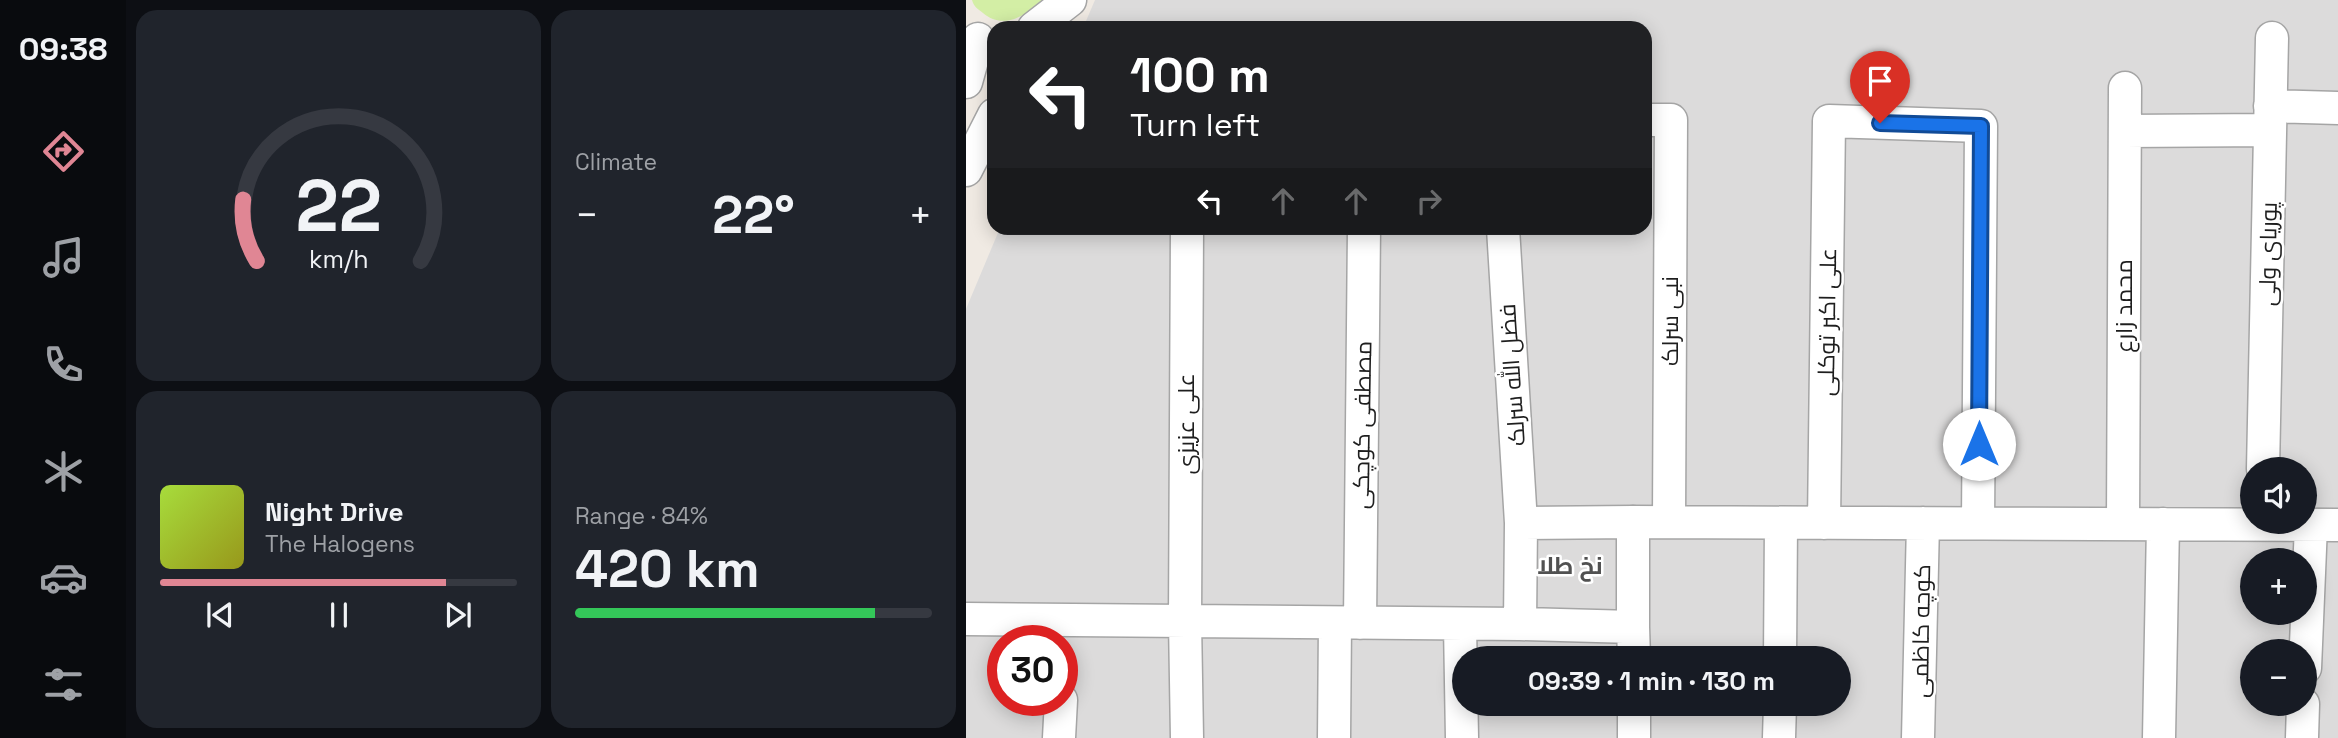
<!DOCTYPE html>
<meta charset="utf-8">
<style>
body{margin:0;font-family:"Space Grotesk",Cairo,sans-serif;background:#20242c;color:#f1f3f6;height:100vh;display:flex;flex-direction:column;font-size:26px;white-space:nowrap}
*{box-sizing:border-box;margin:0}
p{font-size:23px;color:#9ea1a6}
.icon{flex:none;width:38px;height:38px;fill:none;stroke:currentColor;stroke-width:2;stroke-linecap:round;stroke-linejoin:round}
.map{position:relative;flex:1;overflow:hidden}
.details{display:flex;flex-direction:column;gap:10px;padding:10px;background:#0d0f14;width:840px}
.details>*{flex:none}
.top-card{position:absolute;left:21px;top:21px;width:665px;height:214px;border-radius:21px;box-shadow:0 4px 18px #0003;background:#202124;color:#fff;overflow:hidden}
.tools{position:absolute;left:1274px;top:457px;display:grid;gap:14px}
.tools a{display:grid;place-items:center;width:77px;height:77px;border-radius:50%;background:#171b24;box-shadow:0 4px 18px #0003;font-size:35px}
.speed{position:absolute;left:21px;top:625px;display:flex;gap:14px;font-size:35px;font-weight:700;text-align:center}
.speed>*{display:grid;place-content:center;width:91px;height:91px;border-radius:50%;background:#171b24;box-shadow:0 4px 18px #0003;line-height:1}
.speed .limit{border:10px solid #d22;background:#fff;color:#111}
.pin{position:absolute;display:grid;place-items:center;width:60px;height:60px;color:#fff;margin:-72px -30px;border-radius:50% 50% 50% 0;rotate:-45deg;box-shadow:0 0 7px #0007}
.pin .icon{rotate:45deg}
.me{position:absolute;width:77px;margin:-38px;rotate:0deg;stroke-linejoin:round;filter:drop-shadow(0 0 5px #0008)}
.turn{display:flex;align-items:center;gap:24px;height:147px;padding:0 28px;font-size:32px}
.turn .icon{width:91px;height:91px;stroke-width:2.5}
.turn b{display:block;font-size:49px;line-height:60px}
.lanes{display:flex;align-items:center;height:66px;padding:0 28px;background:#0003;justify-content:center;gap:35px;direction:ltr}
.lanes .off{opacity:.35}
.big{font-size:52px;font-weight:700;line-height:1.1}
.details .tile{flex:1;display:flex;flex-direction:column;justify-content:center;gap:10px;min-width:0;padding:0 24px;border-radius:21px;background:#20242c}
.details .dial{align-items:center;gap:0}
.dial svg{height:182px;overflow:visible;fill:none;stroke:#363941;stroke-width:7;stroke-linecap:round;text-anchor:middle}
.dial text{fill:#f1f3f6;stroke:none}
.song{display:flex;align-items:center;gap:21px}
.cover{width:84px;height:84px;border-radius:10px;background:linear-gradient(135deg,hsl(80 70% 55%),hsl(60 70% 35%))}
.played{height:7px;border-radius:4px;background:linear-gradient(90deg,#e08694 80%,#363941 80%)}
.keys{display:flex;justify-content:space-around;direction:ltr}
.heat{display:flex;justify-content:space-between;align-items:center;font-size:38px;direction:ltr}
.charge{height:10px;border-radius:5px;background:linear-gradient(90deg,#34c759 84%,#363941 0)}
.details .tiles{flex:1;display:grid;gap:10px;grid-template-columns:repeat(2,1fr)}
.trip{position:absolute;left:486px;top:646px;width:399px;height:70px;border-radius:35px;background:#171b24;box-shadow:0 4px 18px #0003;font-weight:700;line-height:70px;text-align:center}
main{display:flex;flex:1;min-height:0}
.menu{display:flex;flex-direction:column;width:126px;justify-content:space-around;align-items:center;background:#090b0e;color:#9ea1a6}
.menu .icon{width:49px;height:49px}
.menu .on{color:#e08694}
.menu b{font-size:32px;color:#f1f3f6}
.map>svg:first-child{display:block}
.residential{fill:#dcdbdb;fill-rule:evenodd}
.grass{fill:#d3eea5}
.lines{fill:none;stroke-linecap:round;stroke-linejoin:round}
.minor-casing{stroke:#a5a5a5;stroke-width:35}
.minor{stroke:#fff;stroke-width:32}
.route-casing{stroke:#114b97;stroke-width:18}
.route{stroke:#1a73e8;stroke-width:12}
.labels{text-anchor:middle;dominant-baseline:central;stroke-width:5;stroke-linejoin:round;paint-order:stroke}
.street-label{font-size:23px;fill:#1e1e1e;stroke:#fff}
.neighbourhood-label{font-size:24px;font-weight:bold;fill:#515151;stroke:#fff}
</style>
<main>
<nav class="menu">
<b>09:38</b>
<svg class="icon on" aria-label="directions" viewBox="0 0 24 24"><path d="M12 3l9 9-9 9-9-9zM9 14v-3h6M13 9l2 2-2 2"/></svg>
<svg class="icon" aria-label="music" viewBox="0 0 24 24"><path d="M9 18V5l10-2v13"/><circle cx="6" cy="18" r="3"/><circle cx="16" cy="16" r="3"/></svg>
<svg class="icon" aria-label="phone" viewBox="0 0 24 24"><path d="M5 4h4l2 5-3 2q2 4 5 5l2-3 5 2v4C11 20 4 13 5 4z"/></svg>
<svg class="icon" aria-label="climate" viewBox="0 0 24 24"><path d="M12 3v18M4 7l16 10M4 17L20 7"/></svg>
<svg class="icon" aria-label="car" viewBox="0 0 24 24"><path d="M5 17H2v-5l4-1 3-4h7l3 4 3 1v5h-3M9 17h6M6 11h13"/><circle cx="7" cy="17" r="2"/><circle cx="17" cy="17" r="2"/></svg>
<svg class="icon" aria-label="filters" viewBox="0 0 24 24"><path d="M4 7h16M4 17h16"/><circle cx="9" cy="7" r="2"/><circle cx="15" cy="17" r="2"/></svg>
</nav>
<section class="details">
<div class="tiles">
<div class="tile dial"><svg viewBox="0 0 100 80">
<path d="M14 69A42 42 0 1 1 86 69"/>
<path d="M14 69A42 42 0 0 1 8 42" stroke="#e08694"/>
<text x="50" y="56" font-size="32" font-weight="700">22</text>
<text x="50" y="72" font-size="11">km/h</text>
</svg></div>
<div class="tile"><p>Climate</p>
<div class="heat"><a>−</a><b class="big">22°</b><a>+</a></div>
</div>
<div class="tile">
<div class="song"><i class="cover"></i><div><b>Night Drive</b><p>The Halogens</p></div></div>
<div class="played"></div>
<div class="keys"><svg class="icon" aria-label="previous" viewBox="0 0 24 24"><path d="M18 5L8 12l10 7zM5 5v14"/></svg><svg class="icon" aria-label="pause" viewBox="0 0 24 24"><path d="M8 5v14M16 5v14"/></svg><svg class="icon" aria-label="next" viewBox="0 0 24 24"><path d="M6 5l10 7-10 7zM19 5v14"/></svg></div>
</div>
<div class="tile"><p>Range · 84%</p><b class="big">420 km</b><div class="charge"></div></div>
</div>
</section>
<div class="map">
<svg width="1372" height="738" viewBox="0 0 1372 738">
<rect width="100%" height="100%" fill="#f0eae3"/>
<path class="residential" d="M129,0H1372V738H0V309L34,228H679V28H117ZM1286,469H1339V522H1286ZM1286,560H1339V612H1286ZM37,640H96V700H37ZM1286,651H1339V704H1286ZM499,658H873V704H499Z"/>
<path class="grass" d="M6,0H79C61,14 38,31 17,13C12,9 8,7 6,0Z"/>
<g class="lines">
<defs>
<path id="minor" d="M68,28L104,0
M0,82L12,39
M1304,106L1372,108
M679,120H705L703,522
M1159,131L1304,130
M0,170L28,115
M537,228L555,523
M1297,469L1306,38
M667,522V627L554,624L555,523L667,522L1372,525
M858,523L863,121L1015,126L1012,523
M1157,524L1159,88
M0,619L554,624
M394,623L398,228
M494,625L496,738
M667,627L668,658
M814,658L815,523
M1339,668L1345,525
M668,704V738
M93,738L95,700
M221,738L219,621L221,228
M368,738L369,623
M813,738L814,704
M952,738L957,523
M1193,738L1197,524
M1336,738L1337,704"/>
</defs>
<use href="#minor" class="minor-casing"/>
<use href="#minor" class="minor"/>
</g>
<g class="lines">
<defs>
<path id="route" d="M914,123L1015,126L1013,444"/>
</defs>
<use href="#route" class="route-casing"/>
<use href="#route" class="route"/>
</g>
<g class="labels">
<g class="street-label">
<text transform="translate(1302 254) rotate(-89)">پوریای ولی</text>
<text transform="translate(1158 306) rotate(-90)">محمد زارع</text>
<text transform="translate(704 321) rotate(-90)">نبی سرلک</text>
<text transform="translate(861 322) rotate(-89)">علی اکبر توکلی</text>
<text transform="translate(546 375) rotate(-94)">فضل الله سرلک</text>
<text transform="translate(220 424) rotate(-90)">علی عزیزی</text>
<text transform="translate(396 425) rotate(-89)">مصطفی کوچکی</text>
<text transform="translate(955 631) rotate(-89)">کوچه کاظمی</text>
</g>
<g class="neighbourhood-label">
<text x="604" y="565">نخ طلا</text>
</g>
</g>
</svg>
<div class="tools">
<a><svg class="icon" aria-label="sound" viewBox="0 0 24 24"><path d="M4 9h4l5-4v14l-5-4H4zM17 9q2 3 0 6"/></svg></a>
<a>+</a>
<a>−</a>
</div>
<div class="speed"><div class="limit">30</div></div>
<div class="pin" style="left:914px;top:123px;background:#d93025"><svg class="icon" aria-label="arrive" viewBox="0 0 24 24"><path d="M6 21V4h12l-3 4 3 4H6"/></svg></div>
<svg class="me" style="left:1013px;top:444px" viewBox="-20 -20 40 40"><circle r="19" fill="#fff"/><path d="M0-13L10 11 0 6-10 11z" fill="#1a73e8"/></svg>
<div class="trip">09:39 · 1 min · 130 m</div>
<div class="top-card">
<div class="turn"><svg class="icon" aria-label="left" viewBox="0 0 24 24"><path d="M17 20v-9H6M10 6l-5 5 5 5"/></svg><div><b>100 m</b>Turn left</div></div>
<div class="lanes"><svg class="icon" aria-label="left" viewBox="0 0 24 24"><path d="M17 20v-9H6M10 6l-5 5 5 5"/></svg><svg class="icon off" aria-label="ahead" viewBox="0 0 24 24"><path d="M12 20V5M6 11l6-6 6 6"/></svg><svg class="icon off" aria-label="ahead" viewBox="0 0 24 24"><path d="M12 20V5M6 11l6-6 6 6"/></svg><svg class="icon off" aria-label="right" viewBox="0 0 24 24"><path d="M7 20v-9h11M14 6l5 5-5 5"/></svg></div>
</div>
</div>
</main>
